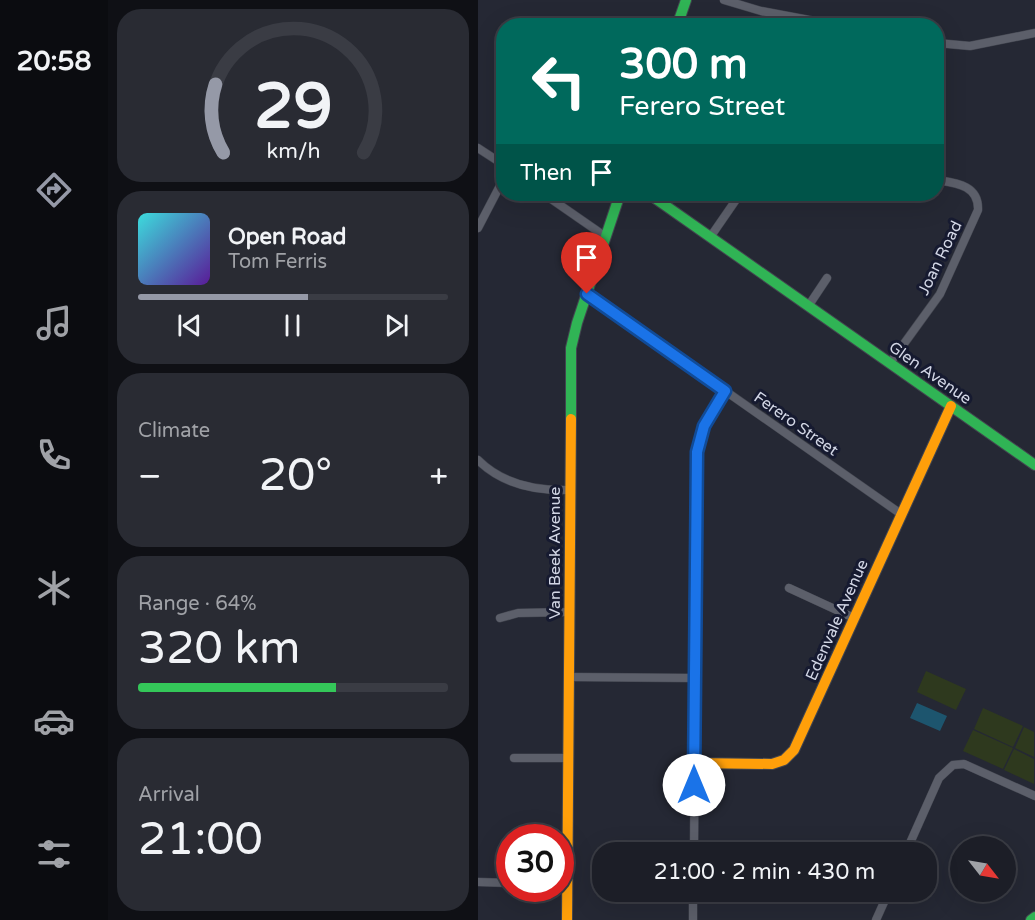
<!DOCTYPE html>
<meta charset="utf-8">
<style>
body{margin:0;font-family:"Varela Round",sans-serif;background:#292b33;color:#f1f3f6;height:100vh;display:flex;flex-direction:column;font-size:22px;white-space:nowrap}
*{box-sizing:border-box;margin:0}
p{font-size:20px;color:#a0a2a7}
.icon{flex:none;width:33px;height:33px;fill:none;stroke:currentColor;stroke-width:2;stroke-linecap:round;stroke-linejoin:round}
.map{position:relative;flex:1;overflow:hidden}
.drawer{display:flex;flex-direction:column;gap:9px;padding:9px;background:#0f1015;width:370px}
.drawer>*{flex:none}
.hud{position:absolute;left:18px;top:18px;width:448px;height:183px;border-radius:24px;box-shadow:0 6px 24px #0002,0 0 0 2px #3a3c44;background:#00695c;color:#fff;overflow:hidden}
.needle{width:39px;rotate:121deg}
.fabs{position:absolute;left:472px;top:836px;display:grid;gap:12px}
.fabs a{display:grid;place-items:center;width:66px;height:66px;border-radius:50%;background:#1c1e27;box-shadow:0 6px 24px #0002,0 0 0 2px #3a3c44;font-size:30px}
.speed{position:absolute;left:18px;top:824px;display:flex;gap:12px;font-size:30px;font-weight:700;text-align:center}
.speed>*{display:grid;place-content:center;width:78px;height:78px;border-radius:50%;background:#1c1e27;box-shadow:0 6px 24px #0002,0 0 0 2px #3a3c44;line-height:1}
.speed .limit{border:9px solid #d22;background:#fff;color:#111}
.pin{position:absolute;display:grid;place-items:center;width:51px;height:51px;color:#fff;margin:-62px -26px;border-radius:50% 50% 50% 0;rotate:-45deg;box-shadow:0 0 6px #0007}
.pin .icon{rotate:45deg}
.me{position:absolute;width:66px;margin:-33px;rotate:0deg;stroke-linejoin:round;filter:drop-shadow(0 0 4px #0008)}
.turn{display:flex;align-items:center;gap:21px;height:126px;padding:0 24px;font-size:27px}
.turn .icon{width:78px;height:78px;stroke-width:2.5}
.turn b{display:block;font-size:42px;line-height:51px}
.then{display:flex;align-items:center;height:57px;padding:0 24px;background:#0003;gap:12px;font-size:22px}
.big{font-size:45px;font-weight:600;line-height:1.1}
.drawer .widget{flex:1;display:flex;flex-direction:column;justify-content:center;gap:9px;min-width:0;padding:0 21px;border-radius:24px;background:#292b33}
.drawer .dial{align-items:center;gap:0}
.dial svg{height:156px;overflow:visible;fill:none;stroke:#3a3c44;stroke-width:7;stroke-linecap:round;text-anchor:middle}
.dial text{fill:#f1f3f6;stroke:none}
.song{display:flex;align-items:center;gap:18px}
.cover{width:72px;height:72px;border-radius:9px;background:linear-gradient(135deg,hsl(180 70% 55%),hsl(270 70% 35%))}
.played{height:6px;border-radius:3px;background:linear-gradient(90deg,#9599a7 55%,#3a3c44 55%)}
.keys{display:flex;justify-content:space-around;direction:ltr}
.heat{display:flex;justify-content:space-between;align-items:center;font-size:33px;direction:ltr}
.charge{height:9px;border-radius:4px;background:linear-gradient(90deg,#34c759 64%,#3a3c44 0)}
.trip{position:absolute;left:114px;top:842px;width:345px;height:60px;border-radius:24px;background:#1c1e27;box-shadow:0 6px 24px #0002,0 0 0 2px #3a3c44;font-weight:600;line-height:60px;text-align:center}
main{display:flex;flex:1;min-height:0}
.dock{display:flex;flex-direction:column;width:108px;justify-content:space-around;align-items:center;background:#0b0c10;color:#a0a2a7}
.dock .icon{width:42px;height:42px}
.dock .current{color:#9599a7}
.dock b{font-size:27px;color:#f1f3f6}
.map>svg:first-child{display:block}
.green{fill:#2e391e}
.water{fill:#1d556e}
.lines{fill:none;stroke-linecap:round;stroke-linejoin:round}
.street-casing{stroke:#42454f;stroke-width:9}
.fast-casing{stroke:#42454f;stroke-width:12}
.slow-casing{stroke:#42454f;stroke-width:12}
.street{stroke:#5c5f6a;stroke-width:8}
.fast{stroke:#30b455;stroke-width:10}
.slow{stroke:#ff9f0a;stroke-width:10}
.route-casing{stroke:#114b97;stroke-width:15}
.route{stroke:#1a73e8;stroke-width:10}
.labels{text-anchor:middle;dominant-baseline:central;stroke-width:6;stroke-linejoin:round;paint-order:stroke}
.street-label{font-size:16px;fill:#d2d6e5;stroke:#161a30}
</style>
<main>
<nav class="dock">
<b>20:58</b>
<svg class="icon current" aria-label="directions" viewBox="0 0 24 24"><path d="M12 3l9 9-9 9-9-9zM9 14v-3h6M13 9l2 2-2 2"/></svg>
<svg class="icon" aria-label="music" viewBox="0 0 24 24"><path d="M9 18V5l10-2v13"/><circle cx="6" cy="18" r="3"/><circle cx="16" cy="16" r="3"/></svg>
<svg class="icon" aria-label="phone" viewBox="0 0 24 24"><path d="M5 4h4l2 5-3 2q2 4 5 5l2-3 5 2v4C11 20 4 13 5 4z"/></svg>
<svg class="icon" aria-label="climate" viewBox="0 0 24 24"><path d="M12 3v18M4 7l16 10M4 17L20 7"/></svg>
<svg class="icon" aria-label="car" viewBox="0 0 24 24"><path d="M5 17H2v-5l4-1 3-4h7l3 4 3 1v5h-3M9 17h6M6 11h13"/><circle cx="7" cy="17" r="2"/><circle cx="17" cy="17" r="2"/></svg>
<svg class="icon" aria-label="filters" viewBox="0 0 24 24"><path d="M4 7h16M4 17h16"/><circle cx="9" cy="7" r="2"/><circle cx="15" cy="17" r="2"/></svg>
</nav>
<section class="drawer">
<div class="widget dial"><svg viewBox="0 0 100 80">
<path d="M14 69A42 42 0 1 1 86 69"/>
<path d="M14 69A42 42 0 0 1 10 34" stroke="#9599a7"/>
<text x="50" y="56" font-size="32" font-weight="700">29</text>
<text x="50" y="72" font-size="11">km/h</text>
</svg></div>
<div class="widget">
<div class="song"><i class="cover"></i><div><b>Open Road</b><p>Tom Ferris</p></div></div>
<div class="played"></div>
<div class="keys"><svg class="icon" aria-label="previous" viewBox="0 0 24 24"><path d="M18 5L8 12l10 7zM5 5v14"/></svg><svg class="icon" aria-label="pause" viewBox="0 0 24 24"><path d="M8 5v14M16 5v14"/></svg><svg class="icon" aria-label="next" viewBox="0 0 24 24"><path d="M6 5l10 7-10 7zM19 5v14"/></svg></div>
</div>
<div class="widget"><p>Climate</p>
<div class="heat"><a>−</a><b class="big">20°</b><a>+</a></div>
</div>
<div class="widget"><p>Range · 64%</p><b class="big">320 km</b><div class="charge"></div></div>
<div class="widget"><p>Arrival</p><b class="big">21:00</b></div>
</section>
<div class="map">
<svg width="557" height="920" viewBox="0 0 557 920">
<rect width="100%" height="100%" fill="#252834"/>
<path class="green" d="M448,671L488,689L478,710L439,692Z
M505,708L545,726L535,747L496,729Z
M546,727L556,732V757L537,748Z
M495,730L535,748L525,769L485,751Z
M536,749L556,759V784L526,770Z"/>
<path class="water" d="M439,703L469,716L462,731L432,718Z"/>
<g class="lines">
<defs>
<path id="street" d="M246,0L283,11L363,26
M459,43L492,46L557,33
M0,148L26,165
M66,194L128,237
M0,228L26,178
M233,236L262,194
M109,294L423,514
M331,305L349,278
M412,363L462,294L500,210C501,185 478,183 459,180
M0,460C25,485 58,491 92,490
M311,588L376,618
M22,618L40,613L91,612
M91,677L216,678
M36,758H90
M216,852L219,452L226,426L247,391
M428,852L461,778L475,765L486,764L557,796
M0,882L32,883
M215,920V891
M398,920L411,891"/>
<path id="fast" d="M199,26L208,0
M171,194L557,465
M93,419V348L99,323L142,194
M553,920L557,917"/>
<path id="slow" d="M216,763L294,764L306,760L316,750L473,406
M89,920L93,419"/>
</defs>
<use href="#street" class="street-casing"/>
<use href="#fast" class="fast-casing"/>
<use href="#slow" class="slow-casing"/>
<use href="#street" class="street"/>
<use href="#fast" class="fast"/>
<use href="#slow" class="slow"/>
</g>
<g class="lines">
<defs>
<path id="route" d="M109,294L247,391L226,426L219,452L216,785"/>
</defs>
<use href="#route" class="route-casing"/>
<use href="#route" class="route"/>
</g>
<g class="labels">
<g class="street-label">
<text transform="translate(462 258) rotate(-64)">Joan Road</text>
<text transform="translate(452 373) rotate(35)">Glen Avenue</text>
<text transform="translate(318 424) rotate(35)">Ferero Street</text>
<text transform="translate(77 553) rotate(-90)">Van Beek Avenue</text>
<text transform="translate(359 620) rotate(-66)">Edenvale Avenue</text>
</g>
</g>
</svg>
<div class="fabs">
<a><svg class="needle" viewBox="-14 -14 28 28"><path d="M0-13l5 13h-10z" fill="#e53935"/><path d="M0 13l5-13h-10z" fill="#a0a2a7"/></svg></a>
</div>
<div class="speed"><div class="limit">30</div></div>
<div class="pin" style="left:109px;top:294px;background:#d93025"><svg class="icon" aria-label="arrive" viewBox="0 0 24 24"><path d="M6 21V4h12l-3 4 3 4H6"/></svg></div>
<svg class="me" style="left:216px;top:785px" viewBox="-20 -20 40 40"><circle r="19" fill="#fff"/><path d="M0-13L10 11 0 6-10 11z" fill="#1a73e8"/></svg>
<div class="trip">21:00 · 2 min · 430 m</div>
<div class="hud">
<div class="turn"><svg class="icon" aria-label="left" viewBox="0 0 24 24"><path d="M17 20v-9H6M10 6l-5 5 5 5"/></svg><div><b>300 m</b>Ferero Street</div></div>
<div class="then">Then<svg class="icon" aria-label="arrive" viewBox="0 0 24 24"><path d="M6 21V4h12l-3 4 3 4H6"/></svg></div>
</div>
</div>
</main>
